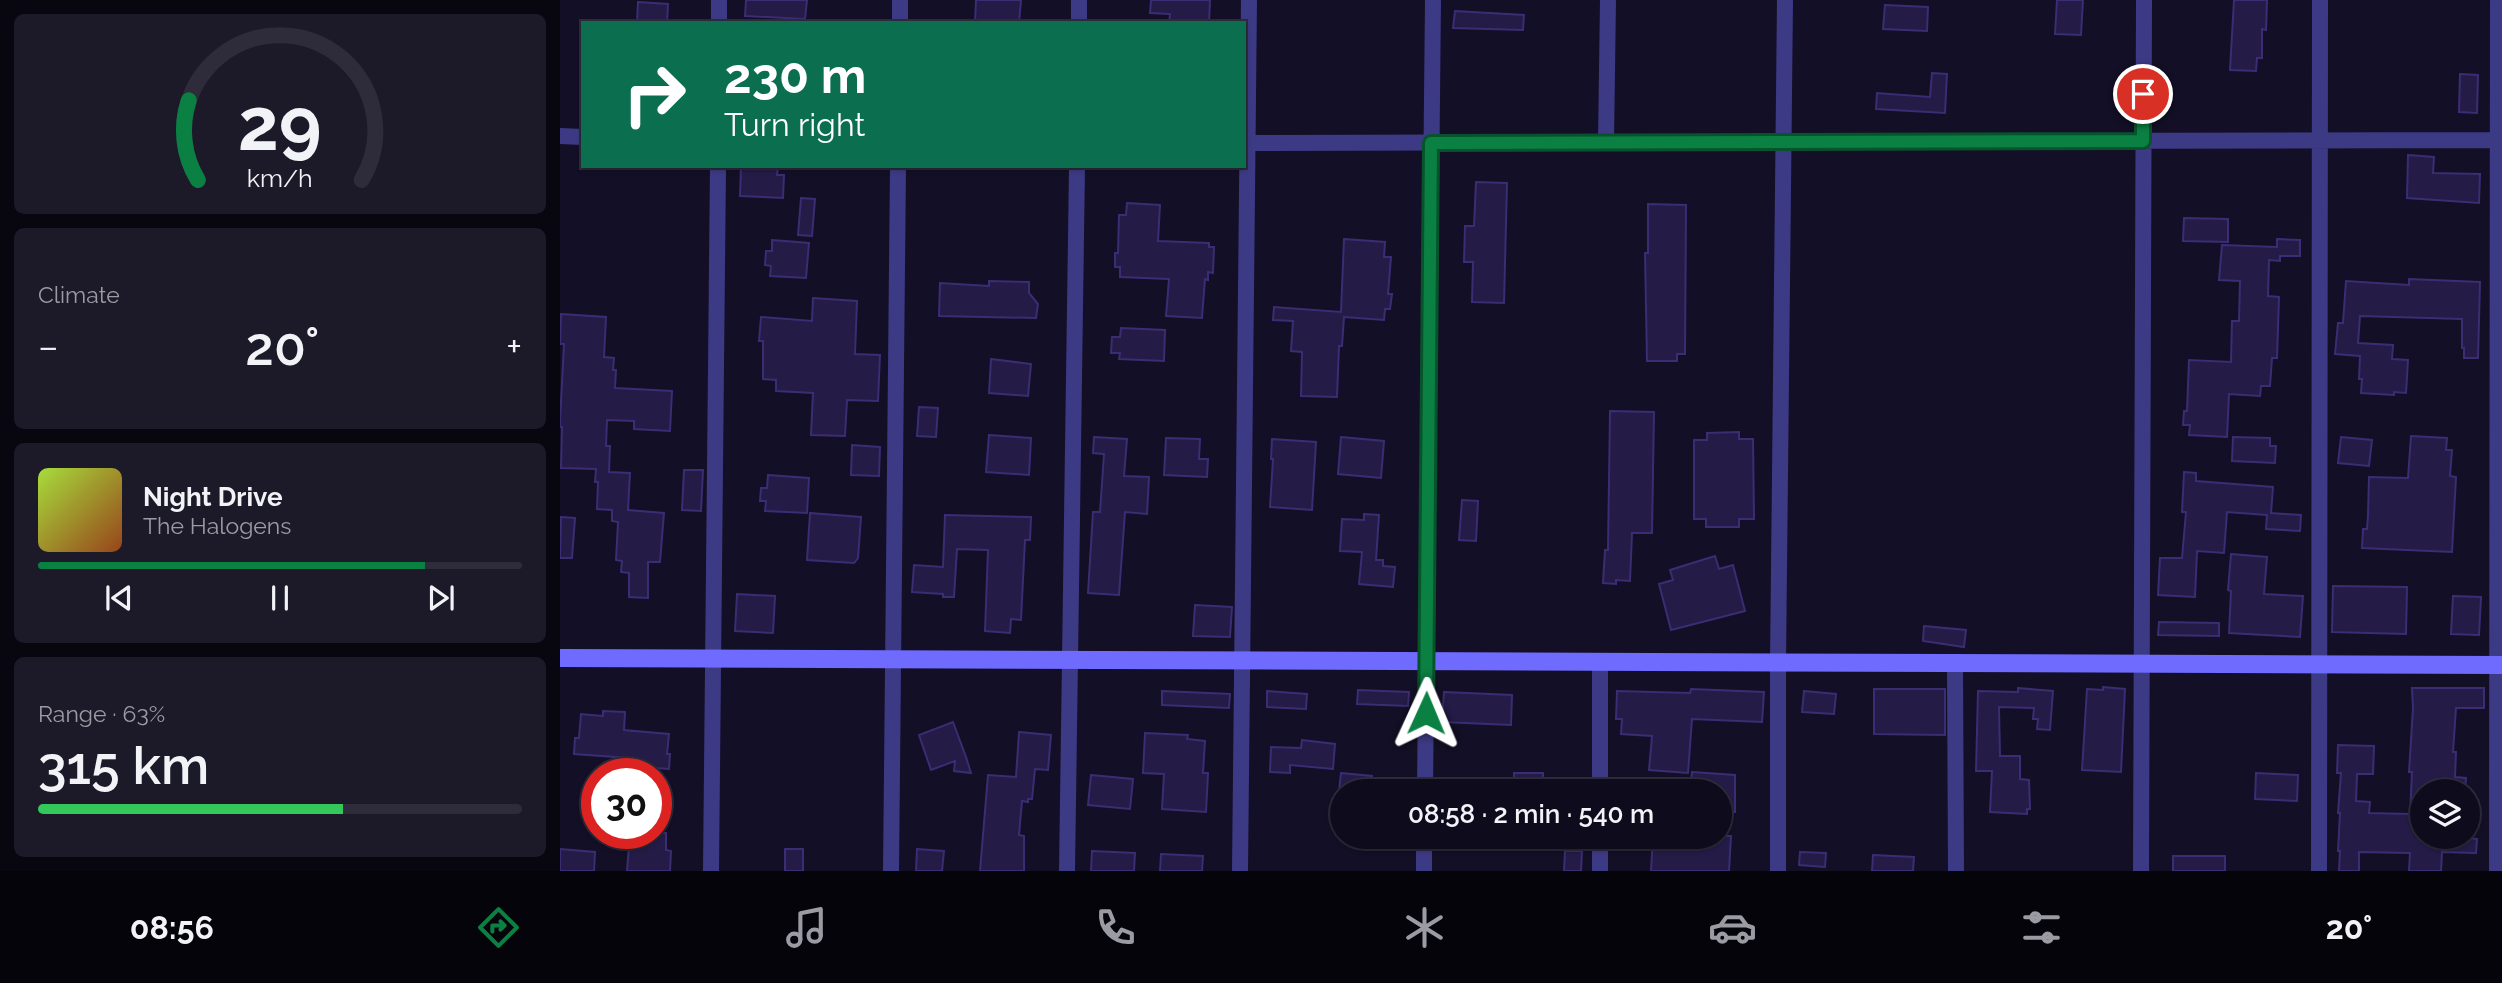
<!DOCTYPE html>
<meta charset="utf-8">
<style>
body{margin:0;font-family:Raleway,sans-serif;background:#1c1929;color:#f1f3f6;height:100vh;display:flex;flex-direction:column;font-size:26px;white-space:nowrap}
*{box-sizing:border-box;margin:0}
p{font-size:23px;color:#9b9ba3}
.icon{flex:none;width:38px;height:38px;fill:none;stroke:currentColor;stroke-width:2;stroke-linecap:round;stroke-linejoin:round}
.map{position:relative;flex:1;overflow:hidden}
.sheet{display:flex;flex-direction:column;gap:14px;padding:14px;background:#08060f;width:560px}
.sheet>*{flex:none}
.banner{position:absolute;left:21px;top:21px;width:665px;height:147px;border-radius:0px;box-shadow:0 2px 5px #0004,0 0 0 2px #2e2b3b;background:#0b6e4f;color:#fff;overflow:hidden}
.tools{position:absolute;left:1850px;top:779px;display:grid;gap:14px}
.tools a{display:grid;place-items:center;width:70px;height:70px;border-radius:50%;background:#0e0b1c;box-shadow:0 2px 5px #0004,0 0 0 2px #2e2b3b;font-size:35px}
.speed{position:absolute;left:21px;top:758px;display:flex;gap:14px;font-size:35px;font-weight:700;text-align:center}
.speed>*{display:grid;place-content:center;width:91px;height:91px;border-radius:50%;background:#0e0b1c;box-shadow:0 2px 5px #0004,0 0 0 2px #2e2b3b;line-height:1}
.speed .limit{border:10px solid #d22;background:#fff;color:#111}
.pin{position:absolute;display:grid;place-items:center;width:60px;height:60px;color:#fff;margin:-30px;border:4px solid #fff;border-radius:50%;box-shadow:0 2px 7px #0007}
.me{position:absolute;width:77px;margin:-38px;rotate:1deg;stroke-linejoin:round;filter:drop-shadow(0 0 5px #0008)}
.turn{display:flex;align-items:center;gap:24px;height:147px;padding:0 28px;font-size:32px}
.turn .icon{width:91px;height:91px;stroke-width:2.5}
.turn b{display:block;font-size:49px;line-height:60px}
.big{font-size:52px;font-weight:600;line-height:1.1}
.sheet .card{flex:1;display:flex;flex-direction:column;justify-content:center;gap:10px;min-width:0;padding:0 24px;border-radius:10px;background:#1c1929}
.sheet .dial{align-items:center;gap:0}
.dial svg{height:182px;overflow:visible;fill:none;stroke:#2e2b3b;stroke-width:7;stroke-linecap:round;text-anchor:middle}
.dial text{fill:#f1f3f6;stroke:none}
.song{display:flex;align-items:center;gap:21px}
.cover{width:84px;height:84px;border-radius:10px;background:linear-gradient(135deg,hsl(80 70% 55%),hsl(20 70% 35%))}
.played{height:7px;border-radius:4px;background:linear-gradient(90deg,#0b8043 80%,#2e2b3b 80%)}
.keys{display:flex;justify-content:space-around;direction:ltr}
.heat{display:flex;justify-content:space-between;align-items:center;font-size:38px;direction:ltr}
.charge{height:10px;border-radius:5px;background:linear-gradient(90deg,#34c759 63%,#2e2b3b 0)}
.trip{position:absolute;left:770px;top:779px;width:402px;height:70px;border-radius:35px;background:#0e0b1c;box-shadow:0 2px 5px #0004,0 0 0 2px #2e2b3b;font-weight:600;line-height:70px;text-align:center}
.tab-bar{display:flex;height:112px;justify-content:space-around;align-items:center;background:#06040b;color:#9b9ba3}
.tab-bar .icon{width:49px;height:49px}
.tab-bar .current{color:#0b8043}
.tab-bar b{font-size:32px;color:#f1f3f6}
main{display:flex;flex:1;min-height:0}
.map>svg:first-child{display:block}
.building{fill:#241b47;stroke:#3b2d73;stroke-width:2}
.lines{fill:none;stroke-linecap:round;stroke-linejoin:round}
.minor{stroke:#3d3a85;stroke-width:16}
.secondary{stroke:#6f6bff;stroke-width:18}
.route-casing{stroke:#07532c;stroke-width:18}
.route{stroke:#0b8043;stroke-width:12}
</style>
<main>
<section class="sheet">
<div class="card dial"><svg viewBox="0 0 100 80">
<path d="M14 69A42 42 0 1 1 86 69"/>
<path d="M14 69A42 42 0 0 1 10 34" stroke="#0b8043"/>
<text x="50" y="56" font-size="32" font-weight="700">29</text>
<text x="50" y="72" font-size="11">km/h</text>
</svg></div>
<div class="card"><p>Climate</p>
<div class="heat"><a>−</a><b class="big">20°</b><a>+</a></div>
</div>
<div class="card">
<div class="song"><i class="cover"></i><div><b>Night Drive</b><p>The Halogens</p></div></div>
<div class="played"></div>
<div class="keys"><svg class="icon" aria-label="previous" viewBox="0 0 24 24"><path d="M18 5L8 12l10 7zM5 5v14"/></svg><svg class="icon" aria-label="pause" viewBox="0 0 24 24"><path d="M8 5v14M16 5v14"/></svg><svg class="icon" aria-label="next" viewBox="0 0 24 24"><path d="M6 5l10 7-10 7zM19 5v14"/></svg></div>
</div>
<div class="card"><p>Range · 63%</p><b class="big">315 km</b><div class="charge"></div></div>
</section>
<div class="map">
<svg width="1942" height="871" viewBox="0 0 1942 871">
<rect width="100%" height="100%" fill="#130f26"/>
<path class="building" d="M186,0H247L245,19L185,16Z
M416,0H461L459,23L415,22Z
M591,0H650L649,23H609L610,14L590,13Z
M1497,0H1523L1521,35L1495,34Z
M1674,0H1707L1706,30L1702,29V58H1697L1696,71L1670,70Z
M78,2L108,4L107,23H77Z
M1325,5L1368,7L1367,31L1323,29Z
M895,11L964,15L963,30L893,28Z
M1372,73L1387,74L1385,113L1316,109L1317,93L1370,97Z
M1900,74L1918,75L1917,113L1899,112Z
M1848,155L1874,157L1873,173L1920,174L1919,203L1847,198Z
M181,166H218L217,175H224L223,198L180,196Z
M916,182L947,183L944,303L912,302L913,262H904L905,226H914Z
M241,198L255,199L252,236L238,235Z
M567,203L600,205L598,241L649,243V247H654L653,273L648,272V280L645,279L642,318L606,316L609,279L560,277V267H555V253H558L559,215H566Z
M1088,204L1126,205L1125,354H1117V361H1087L1085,253H1088Z
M1624,218L1668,219V242L1623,241Z
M784,239L825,242L824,257H831L828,294H832L830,309H825L824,320L784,317L782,346H779L777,397L741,396L742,352L731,351L733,321L713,320L714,307L781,312Z
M1717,239L1740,240V256H1720V261L1709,260L1708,296L1719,297L1717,358H1712L1710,386H1701L1700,396L1669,394L1667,437L1629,435L1630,425H1623L1624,411H1627L1629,360L1671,362L1672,321H1679L1680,281L1659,280L1662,245L1717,247Z
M212,240L249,243L246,278L210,276L211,266L205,265L206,251H212Z
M1849,279L1920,282L1918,358H1904V348H1902V319L1800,316L1798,343L1833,345L1832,359L1848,360L1846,393L1834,392V395L1801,393L1802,379H1799L1800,356L1775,354L1778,323H1783L1786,281L1849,285Z
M429,281L469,282V293L478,304L476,318L379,316L380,283L429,286Z
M253,298L297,301L295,354L320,355L318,401L287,400L285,436L251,435L253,393L216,391V380L203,379V341H199L201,317L252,321Z
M1,314L46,317L44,357L54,358L53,370H56L55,388L112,391L110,431L74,429V421L47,420L46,446H50L49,472L70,473L68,510L104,513L100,562H88V598L69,597V573L61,572L62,561L56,560L58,522L52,521V510L37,509L38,482H35L36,469L1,468L2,427H0V421L4,344H0Z
M561,328L605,330L604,361L559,359L560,353H551L552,337H560Z
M431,359L471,364L468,396L429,393Z
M359,407L378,408L376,437L357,436Z
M1050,411L1094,412L1092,533H1072L1070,581L1056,580V584L1043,583L1045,550H1048Z
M1179,432V439H1193L1194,519H1179V527H1146V519H1134V440H1147V433Z
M429,435L471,438L469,475L426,472Z
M1851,436L1887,438L1886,450H1892L1890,476L1896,477L1892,552L1802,548L1803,529H1807L1808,515L1809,477L1848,478Z
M534,437L567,439L564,476L589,477L587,514L565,512L559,595L528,593L533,512H540L544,454L533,453Z
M781,437L824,441L821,478L778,474Z
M1673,437L1710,438V446H1716L1715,463L1672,461Z
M1781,437L1812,440L1809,466L1778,463Z
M606,438L640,439L639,459H648L647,477L604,475Z
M712,439L756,442L752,510L710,507L713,459H711Z
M292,445L320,447L319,476L291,475Z
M124,470H143L141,511L122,510Z
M1624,472L1636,473V481L1713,487L1711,513L1741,515L1740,531L1706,529L1707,515L1667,512L1664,553L1637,551L1635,597L1598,595L1600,558H1622L1626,512H1622Z
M208,475L249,478L247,513L205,511L206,501H200L201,488H207Z
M902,500L918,501L916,541L899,540Z
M250,513L301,517L298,558L294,563L247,560Z
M804,514L819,515L816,560H823V566L835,567L833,587L799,584L802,552L780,551L782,519L804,520Z
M385,515L471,517L470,540H465L461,620L451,619L450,633L425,631L428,550L397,549L394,597H383V594L352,592L354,565L383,567Z
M1,517L15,518L12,558H0Z
M1671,554L1707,557L1704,594L1743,596L1740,637L1669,633L1671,591L1668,590Z
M1155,556L1159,569L1173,565L1185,611L1111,630L1099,584L1113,580L1110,570Z
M1773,586L1847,587L1846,634L1772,632Z
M177,594L215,596L213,633L175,631Z
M1893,596L1921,597L1919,635L1891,634Z
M635,605L672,607L670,637L633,636Z
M1599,622L1659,623V636L1598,635Z
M1364,626L1406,630L1404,647L1363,641Z
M1543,687L1565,689L1561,772L1522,770L1527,689L1543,690Z
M1458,688L1493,691L1490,730L1477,729L1478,719H1473L1474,708L1439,707L1440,756H1460V779L1469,780L1470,809H1467V814L1430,812L1432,771H1416L1418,691L1458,692Z
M1852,688H1924V708H1896L1893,752H1896L1895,777L1906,778L1905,791H1862V836H1898L1917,839L1916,853L1882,852L1881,871H1849L1850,853L1799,852V871H1779L1780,851H1778L1780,813H1778L1781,773H1777L1778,745L1814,746L1813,774H1797L1796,801L1810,802L1809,813L1850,814L1852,772H1849L1853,708Z
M1131,689L1204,692L1202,722L1132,719L1128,773L1089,770L1092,736L1061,734L1062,719H1056L1057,691L1130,693Z
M1314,689H1385V735L1314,734Z
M798,690L849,692L848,706L797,704Z
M602,691L670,694L669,708L602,705Z
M707,691L747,694L746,709L707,707Z
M1244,691L1276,694L1274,714L1242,712Z
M884,692L952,695L951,725L882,722Z
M43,711L65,712L64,730L109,734L107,754H110L109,769L68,766L69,758L14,754L15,738H19L21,714L43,716Z
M393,722L406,757L411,773L394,771L395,761L371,770L359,735Z
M459,732L491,735L488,770L475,769L472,799H468V802L462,801L459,835L464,836V871H420L428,775L456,777Z
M585,733L628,735L627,739L645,741L643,773H648L646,812L602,809L604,774L583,773Z
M742,740L775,744L773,769L730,765V773L710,772L711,747L741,748Z
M1132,772L1175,775V812H1160V791H1130Z
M781,773L812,776L811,791H779Z
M954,773H983V791H954Z
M1696,773L1738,775L1737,801L1695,799Z
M531,775L573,779L570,809L528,805Z
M70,833H106V850L111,851L110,871H67Z
M1093,836H1171L1169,871H1091Z
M0,849L35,852L34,871H0Z
M225,849H243V871H225Z
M357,849L384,851L382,871H356Z
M532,851L575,853L574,871H531Z
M1005,851H1022L1021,871H1004Z
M1240,852L1266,853L1265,867L1239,865Z
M601,854L643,856L642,871H600Z
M1313,855L1354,857L1353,871H1312Z
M1613,856H1665V871H1613Z"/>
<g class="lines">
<path class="minor" d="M159,23V0
M340,23V0
M519,23V0
M0,136L23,137
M1046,142L1048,0
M684,143L1942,140
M1040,662V791
M1395,664L1396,871
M865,791L873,0
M1040,836V871
M151,871L158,166
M331,871L338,166
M507,871L517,166
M680,871L689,0
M864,871V836
M1218,871V663L1225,0
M1581,871L1584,0
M1759,871L1760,0
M1937,871L1938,0"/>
<path class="secondary" d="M0,658L1942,665"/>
</g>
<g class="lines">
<defs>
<path id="route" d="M866,713L871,143L1583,141V94"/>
</defs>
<use href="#route" class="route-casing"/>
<use href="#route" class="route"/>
</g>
</svg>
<div class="tools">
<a><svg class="icon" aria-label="layers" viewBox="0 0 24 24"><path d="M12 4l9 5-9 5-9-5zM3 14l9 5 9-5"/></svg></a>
</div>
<div class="speed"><div class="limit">30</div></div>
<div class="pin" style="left:1583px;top:94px;background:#d93025"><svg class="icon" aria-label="arrive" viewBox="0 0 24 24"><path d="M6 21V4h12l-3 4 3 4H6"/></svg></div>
<svg class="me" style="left:866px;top:713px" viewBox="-20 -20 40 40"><path d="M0-17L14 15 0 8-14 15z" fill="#0b8043" stroke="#fff" stroke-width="4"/></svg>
<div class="trip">08:58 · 2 min · 540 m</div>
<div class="banner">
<div class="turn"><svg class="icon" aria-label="right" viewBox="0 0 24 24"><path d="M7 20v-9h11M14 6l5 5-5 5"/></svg><div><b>230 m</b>Turn right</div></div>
</div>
</div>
</main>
<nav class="tab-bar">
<b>08:56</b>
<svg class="icon current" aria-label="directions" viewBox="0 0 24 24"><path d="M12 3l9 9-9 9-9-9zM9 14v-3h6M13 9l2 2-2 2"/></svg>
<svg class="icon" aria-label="music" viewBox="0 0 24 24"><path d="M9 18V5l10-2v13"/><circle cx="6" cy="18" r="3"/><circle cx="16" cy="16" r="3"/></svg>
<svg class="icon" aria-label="phone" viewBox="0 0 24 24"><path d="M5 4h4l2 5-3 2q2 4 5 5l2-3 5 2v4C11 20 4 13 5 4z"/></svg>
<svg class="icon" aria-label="climate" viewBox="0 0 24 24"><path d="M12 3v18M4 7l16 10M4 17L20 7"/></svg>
<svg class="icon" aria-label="car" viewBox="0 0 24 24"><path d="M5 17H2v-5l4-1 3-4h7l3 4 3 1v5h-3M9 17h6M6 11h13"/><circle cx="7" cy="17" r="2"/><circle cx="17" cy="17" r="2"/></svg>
<svg class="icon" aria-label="filters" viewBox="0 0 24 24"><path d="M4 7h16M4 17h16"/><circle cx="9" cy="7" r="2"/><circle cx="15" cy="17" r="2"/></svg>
<b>20°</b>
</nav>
